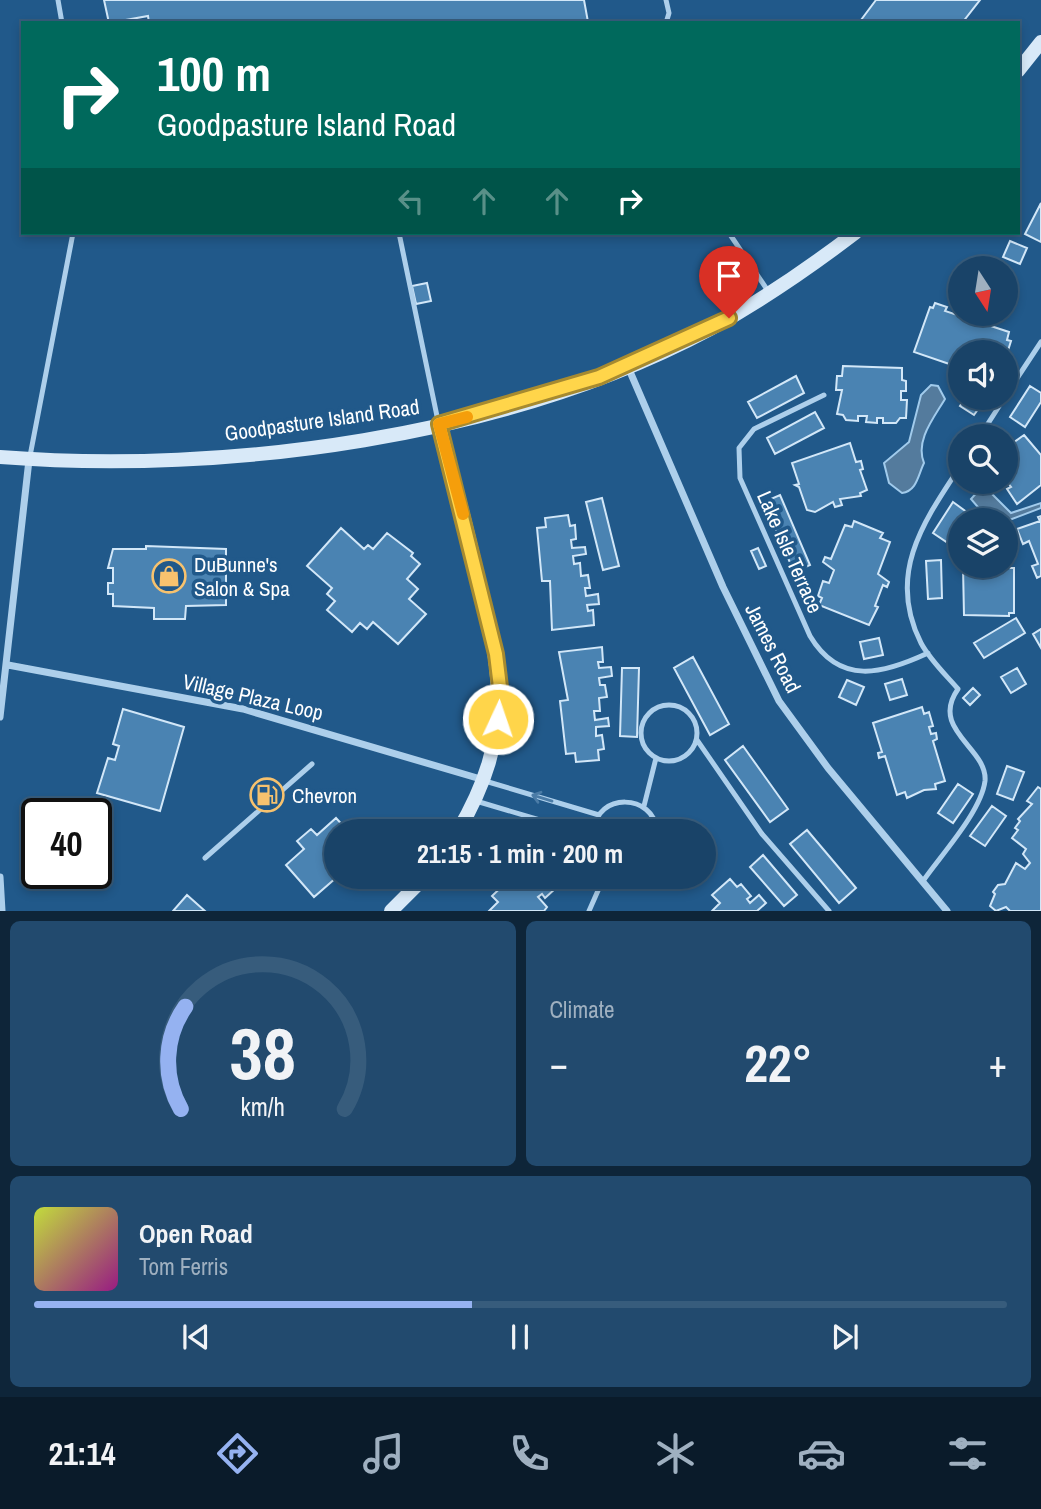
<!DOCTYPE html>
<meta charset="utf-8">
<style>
body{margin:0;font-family:"Archivo Narrow",sans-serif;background:#224a6e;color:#f1f3f6;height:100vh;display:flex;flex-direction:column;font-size:26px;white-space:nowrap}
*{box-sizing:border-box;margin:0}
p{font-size:23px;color:#9fb0c0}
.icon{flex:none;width:38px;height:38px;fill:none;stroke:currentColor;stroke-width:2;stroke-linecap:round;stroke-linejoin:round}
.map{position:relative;height:911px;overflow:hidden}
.details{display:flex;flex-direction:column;gap:10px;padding:10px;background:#0e2539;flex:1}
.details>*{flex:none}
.guide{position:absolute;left:21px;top:21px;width:999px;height:214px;border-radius:0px;box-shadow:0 4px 10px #0003,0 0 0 2px #375c7c;background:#00695c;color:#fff;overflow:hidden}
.needle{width:46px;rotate:168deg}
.controls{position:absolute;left:948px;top:256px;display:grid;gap:14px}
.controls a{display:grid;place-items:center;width:70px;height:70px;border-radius:50%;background:#194368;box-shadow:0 4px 10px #0003,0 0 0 2px #375c7c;font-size:35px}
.speed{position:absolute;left:21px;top:798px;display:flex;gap:14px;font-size:35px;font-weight:700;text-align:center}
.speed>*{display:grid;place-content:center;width:91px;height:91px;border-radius:50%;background:#194368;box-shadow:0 4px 10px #0003,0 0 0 2px #375c7c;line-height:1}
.speed .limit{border:4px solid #111;border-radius:10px;background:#fff;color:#111}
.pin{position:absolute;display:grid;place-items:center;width:60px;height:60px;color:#fff;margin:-72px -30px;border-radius:50% 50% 50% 0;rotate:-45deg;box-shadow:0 0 7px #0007}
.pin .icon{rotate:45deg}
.me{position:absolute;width:77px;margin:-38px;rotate:3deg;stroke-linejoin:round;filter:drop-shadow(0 0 5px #0008)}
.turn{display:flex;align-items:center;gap:24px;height:147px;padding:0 21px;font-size:32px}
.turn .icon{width:91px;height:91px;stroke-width:2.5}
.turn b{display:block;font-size:49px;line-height:60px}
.lanes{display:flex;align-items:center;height:66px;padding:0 21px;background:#0003;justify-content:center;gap:35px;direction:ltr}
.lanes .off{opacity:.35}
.big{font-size:52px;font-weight:700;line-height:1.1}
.details .tile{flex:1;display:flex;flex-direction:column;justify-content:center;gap:10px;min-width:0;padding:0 24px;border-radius:10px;background:#224a6e}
.details .dial{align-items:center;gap:0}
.dial svg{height:182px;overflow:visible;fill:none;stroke:#375c7c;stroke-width:7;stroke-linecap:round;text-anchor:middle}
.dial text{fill:#f1f3f6;stroke:none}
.song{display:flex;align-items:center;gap:21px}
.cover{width:84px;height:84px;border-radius:10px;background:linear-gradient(135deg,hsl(70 70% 55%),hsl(310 70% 35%))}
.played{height:7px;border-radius:4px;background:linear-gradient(90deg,#95b2f1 45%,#375c7c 45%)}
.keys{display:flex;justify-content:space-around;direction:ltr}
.heat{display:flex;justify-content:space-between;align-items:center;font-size:38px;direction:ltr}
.details .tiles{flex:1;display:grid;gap:10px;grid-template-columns:1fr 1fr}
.tile:last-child{grid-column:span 2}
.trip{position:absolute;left:324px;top:819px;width:392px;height:70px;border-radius:35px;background:#194368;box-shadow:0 4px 10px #0003,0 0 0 2px #375c7c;font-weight:700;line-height:70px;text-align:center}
.tab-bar{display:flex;height:112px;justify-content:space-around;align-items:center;background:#0a1b2a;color:#9fb0c0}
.tab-bar .icon{width:49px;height:49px}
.tab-bar .active{color:#95b2f1}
.tab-bar b{font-size:32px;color:#f1f3f6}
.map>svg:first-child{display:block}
.water{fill:#547b9d;stroke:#a1cbec;stroke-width:2}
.building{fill:#4a83b2;stroke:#d2e7f8;stroke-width:2}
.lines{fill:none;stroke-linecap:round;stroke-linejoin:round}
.lane{stroke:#adcfeb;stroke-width:5}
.street{stroke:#adcfeb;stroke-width:7}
.secondary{stroke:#d8e9f8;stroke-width:14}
.oneway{stroke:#4b7ca7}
.route-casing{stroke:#a68a30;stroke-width:18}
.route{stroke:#ffd54a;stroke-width:12}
.slow{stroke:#f59e0b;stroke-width:12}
.labels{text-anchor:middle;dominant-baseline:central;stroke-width:7;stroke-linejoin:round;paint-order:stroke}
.street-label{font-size:21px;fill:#fff;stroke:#21598a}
.poi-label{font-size:21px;fill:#fff;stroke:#21598a;text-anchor:start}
</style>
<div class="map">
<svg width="1041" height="911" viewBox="0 0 1041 911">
<rect width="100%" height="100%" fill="#21598a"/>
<path class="water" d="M931,385L938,386L945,399C933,419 915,441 924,463C918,475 917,491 902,493L889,483L884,463L909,442L921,395Z
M986,488L1011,513L1041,503V508L1012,519L989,520L971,499L980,489Z"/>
<path class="building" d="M104,0H584L588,22L149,23L148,16L109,23Z
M876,0H980L962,23H865L861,20Z
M1041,203V242L1025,234Z
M1010,241L1027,248L1020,264L1003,257Z
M1006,282L1017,286L1011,303L1006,301Z
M427,283L431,301L416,304L412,286Z
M935,303L947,307L945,311L1009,332L1007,340L1011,341L1006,357V352H961V368L914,352L930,307L933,308Z
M843,366L902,368V380L906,381V391H901V400H907L906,418H900L896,423H883V418H877V423L866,422L867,416H858V421L846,420L843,415L837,414L842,390H836L837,376H842Z
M796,376L804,393L757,418L748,402Z
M1030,386L1041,393V402L1025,427L1010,417Z
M966,397L984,401L974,415L960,406Z
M815,412L824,428L775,454L767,438Z
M1024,435L1041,455V485L1017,504L1007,489L1011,487L1006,481V448Z
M850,443L856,462L861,461L863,469L860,470L867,490L860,493L861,496L840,499L842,505L835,507L833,502L815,512L807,510L799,487L795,485L799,484L792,463Z
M780,495L810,565L794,572L764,502Z
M602,498L619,566L603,570L586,502Z
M953,502L968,513L948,543L933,533Z
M568,515L570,526L575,525L576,539L571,540L572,548L585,547L586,554L573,556L574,564L580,563L581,576L588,575L590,588H585L586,596L598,594L599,604L587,605L588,611L593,610L594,625L552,630L550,581H542L537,528L546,527L545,518Z
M1041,516V576L1037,578L1032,566L1038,564L1029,541L1023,544L1017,529L1040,521L1038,517Z
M854,521L883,533L880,538L890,542L878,574L889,582L887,587L883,585L875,606L878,607L869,625L819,605L822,598L818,596L823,581L829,583L834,570L823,562L825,557L831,559L845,525L852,527Z
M341,528L364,549L368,545L373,549L387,533L413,553L411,556L420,564L407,579L418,589L409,599L426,614L398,644L373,622L367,629L360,623L352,632L327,610L335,601L327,594L332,588L307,566Z
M146,546L226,549V605L186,606L185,619H154V608L113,606V594H108V583H113V568H108L113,549H146Z
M758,548L766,566L759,569L751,551Z
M941,560L942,598L928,599L926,561Z
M963,567H979L980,574L999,573V568H1014V613H1009V616L964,615Z
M1016,618L1025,633L984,658L974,643Z
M1041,629V648L1033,634Z
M879,638L883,655L864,659L860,642Z
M602,647L603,662H598L599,668L611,667L612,676L599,678L600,685H605L607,697L599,698L600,711H594L595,720L608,718L609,726L596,727V736L602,735L604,749L598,750L599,760L576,762L575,753L566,754L560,701L568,700L559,652Z
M693,657L729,724L710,735L674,668Z
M622,668H639L637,737L620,736Z
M1017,668L1026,684L1011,693L1001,677Z
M902,679L907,695L890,700L885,684Z
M847,680L864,687L856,705L839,697Z
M973,688L980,695L970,705L963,698Z
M922,707L924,714L929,712L933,726L929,727L931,734L936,733L937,739L933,741L945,781L935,784L936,789L924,790L907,798L905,792L897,795L885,756L879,758L878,753L882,752L873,723Z
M123,709L184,727L160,811L97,793L108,758L115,760L119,746L113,744Z
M743,746L788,809L770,822L725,760Z
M1007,766L1024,772L1013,800L997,794Z
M958,784L973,794L953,823L938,813Z
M1038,787L1041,789V911H1010L1006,907L996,911L990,906L995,894L993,892L998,885L1005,884L1016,863L1025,869L1030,863L1023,854L1026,849L1012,838L1018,830L1015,828L1020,821L1018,819L1032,804L1027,801Z
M992,806L1006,816L985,846L970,836Z
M336,818L348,831H336L337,877L314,897L286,865L304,849L297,841L311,829L317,835Z
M807,830L856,888L839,903L790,844Z
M763,855L797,895L784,906L750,867Z
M512,877H559L552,884L556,888L545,898L542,894L538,897L547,907L544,911H489L498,902L492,896Z
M730,879L737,887L741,884L751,896L747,899L750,903L759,895L766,903L757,911H712L720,903L712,895Z
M187,895L205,911H173Z"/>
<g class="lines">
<path class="lane" d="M58,0L62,23
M666,0L669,13L666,23
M399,233L438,421
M729,233L768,291
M824,395L754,429L739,448L740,478L810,636C840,686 883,674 928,653
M1006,395L1041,342
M980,436L1005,397
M30,456L73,233
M641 733a28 28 0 1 1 56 0a28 28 0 1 1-56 0Z
M697,740L762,834L829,911
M485,781L599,815
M476,801L577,831
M644,806L656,758
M594,831C596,792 654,793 657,831
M205,858L312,764
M923,881C941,855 981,812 985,781C988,748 929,730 958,689C946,675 930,660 921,643C886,574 924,521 961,465
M589,911L604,877"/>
<path class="street" d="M628,367L723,587L779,701L828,768L947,911
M8,665L243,709L484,780
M0,717L29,460
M0,877L2,911"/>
<path class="secondary" d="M1018,71L1041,42
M439,424C452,471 464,517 475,564C501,669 516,733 458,831
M0,457C227,475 507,437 710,329C761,301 809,268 855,233
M391,911L425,877"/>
</g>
<defs><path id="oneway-shaft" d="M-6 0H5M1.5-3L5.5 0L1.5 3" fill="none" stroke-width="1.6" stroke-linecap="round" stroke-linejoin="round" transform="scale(1.75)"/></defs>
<use class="oneway" href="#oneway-shaft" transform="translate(542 798) rotate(-163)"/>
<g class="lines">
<defs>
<path id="route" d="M498,719L500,687L496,654L439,424L599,377L729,318"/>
</defs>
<use href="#route" class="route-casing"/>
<use href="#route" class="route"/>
<path class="slow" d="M463,514L439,424L467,417"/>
</g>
<defs>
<symbol id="shop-ring" viewBox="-11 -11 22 22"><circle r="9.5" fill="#21598a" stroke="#f7c26e" stroke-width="1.5"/><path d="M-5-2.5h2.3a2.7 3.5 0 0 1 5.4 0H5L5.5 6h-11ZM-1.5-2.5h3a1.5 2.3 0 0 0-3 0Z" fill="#f7c26e"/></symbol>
<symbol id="fuel-ring" viewBox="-11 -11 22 22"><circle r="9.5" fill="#21598a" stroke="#f7c26e" stroke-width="1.5"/><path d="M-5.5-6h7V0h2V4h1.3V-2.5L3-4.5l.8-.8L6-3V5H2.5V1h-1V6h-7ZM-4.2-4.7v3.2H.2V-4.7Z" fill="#f7c26e"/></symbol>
</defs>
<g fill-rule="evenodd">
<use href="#shop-ring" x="150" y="557" width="38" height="38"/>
<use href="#fuel-ring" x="248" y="776" width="38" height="38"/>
</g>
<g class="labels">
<g class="street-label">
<text transform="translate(322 420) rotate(-8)">Goodpasture Island Road</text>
<text transform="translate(790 552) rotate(66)">Lake Isle Terrace</text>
<text transform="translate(773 648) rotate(63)">James Road</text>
<text transform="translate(253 697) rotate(13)">Village Plaza Loop</text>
</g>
<g class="poi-label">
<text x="194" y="564">DuBunne's<tspan x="194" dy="24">Salon &amp; Spa</tspan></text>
<text x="292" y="795">Chevron</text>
</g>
</g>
</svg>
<div class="controls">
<a><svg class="needle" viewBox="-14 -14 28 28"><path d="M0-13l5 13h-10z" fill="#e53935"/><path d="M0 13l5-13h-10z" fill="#9fb0c0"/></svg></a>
<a><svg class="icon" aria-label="sound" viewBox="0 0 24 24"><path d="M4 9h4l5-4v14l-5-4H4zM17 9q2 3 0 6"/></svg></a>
<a><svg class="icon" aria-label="search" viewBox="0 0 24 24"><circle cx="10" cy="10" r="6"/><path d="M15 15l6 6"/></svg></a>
<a><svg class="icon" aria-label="layers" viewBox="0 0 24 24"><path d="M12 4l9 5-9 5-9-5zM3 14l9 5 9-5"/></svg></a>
</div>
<div class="speed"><div class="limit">40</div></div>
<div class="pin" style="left:729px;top:318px;background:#d93025"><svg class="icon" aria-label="arrive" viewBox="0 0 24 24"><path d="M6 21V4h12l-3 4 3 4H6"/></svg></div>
<svg class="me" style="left:498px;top:719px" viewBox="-20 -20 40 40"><circle r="17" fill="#ffd54a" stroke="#fff" stroke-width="3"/><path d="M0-11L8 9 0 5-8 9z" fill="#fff"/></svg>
<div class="trip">21:15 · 1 min · 200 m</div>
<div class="guide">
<div class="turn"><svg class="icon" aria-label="right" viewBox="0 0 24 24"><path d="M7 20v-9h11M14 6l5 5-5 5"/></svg><div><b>100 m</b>Goodpasture Island Road</div></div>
<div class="lanes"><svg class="icon off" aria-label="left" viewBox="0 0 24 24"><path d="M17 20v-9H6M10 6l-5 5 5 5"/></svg><svg class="icon off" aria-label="ahead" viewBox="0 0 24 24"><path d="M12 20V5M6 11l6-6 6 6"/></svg><svg class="icon off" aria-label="ahead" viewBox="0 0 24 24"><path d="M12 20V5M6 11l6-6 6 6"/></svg><svg class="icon" aria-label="right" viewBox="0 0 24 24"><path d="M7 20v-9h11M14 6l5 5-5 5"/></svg></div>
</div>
</div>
<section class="details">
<div class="tiles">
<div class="tile dial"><svg viewBox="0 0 100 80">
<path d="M14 69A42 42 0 1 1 86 69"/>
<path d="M14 69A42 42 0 0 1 16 24" stroke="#95b2f1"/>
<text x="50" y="56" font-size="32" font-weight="700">38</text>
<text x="50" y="72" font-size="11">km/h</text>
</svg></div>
<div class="tile"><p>Climate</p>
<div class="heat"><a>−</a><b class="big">22°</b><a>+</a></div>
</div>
<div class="tile">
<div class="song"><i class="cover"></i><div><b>Open Road</b><p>Tom Ferris</p></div></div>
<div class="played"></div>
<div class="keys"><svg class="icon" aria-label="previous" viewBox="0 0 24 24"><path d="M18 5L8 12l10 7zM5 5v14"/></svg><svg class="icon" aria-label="pause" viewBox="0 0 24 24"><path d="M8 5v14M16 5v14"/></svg><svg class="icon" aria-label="next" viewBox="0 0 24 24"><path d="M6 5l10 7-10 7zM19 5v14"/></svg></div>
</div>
</div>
</section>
<nav class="tab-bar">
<b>21:14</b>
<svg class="icon active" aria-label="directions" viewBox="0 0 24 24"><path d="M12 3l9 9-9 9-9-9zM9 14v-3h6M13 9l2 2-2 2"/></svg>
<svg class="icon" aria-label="music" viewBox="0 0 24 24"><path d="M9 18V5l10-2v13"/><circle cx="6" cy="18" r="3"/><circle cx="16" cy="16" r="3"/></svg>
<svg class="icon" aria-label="phone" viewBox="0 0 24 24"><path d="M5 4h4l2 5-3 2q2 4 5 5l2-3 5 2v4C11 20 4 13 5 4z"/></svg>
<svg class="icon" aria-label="climate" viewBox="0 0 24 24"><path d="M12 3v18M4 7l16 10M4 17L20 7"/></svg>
<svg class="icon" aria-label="car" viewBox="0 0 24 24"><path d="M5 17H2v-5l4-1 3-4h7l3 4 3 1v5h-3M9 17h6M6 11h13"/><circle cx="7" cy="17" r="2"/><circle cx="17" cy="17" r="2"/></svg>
<svg class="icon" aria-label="filters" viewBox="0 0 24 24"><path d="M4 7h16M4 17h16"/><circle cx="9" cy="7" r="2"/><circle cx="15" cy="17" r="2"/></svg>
</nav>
